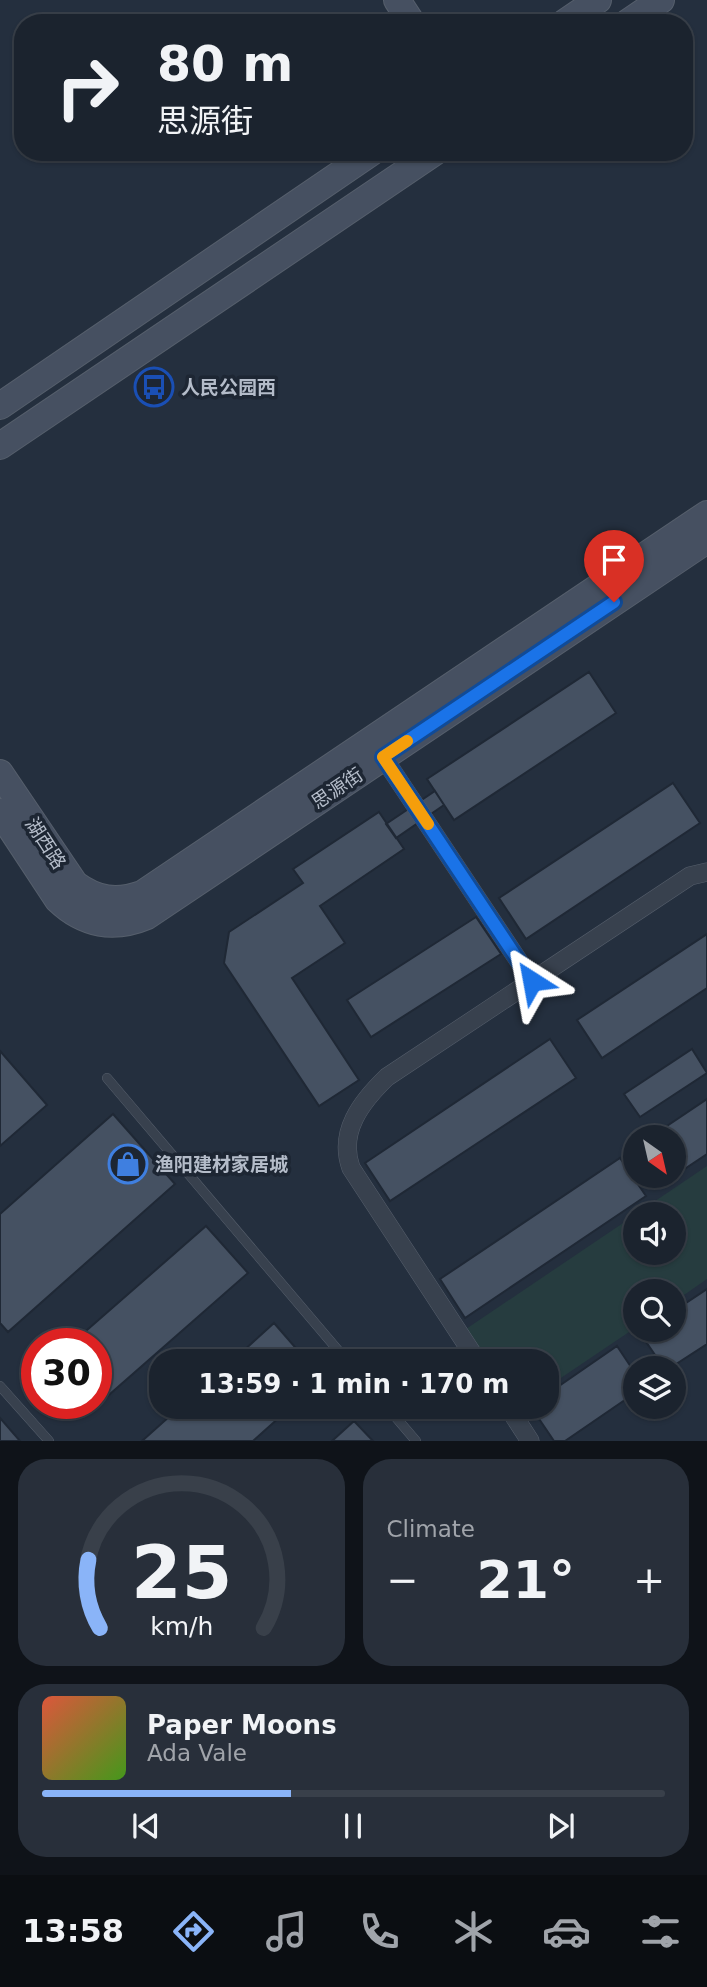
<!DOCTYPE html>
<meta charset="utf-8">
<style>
body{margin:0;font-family:"DejaVu Sans","Noto Sans SC",sans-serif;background:#282f3a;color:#f1f3f6;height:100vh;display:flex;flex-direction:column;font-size:26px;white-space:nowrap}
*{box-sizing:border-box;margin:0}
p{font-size:23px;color:#a0a4aa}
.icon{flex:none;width:38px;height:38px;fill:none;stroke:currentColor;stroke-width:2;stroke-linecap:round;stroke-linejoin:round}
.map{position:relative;height:1441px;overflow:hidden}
.details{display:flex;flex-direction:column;gap:18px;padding:18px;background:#0f1319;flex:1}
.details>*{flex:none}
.top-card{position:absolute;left:14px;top:14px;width:679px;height:147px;border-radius:28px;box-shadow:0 2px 5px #0004,0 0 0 2px #39404a;background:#1b232e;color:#f1f3f6;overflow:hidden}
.needle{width:46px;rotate:146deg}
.fabs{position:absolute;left:623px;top:1125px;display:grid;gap:14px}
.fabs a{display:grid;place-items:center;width:63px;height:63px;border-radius:50%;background:#1b232e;box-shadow:0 2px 5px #0004,0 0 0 2px #39404a;font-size:35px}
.speed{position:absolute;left:21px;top:1328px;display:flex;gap:14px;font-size:35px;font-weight:700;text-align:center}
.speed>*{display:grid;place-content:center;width:91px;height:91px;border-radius:50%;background:#1b232e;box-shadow:0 2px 5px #0004,0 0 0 2px #39404a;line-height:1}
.speed .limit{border:10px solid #d22;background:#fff;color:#111}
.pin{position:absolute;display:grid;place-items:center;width:60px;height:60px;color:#fff;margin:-72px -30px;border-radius:50% 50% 50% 0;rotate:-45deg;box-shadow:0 0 7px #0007}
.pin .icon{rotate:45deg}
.me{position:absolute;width:77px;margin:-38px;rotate:326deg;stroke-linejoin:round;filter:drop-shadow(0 0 5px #0008)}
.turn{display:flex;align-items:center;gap:24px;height:147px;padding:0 28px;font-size:32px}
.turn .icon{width:91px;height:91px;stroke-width:2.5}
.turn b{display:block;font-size:49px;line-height:60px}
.big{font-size:52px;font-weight:800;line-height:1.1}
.details .widget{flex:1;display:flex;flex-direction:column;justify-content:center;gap:10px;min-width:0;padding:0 24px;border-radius:28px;background:#282f3a}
.details .dial{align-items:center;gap:0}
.dial svg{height:182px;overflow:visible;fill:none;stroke:#39404a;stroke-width:7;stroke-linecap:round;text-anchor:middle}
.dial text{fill:#f1f3f6;stroke:none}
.song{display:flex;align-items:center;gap:21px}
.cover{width:84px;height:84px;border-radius:10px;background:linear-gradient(135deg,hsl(10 70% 55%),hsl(100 70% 35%))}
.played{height:7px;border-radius:4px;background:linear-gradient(90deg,#8ab4f8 40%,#39404a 40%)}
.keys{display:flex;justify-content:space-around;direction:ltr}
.heat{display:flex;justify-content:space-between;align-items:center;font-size:38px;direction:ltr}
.details .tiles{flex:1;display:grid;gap:18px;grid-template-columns:1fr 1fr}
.widget:last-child{grid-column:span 2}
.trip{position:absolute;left:149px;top:1349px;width:410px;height:70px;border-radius:28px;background:#1b232e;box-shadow:0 2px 5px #0004,0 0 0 2px #39404a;font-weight:800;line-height:70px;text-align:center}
.tabs{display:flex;height:112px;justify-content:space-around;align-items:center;background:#0b0e12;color:#a0a4aa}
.tabs .icon{width:49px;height:49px}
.tabs .on{color:#8ab4f8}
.tabs b{font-size:32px;color:#f1f3f6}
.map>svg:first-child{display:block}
.green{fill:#263c3f}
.building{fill:#455162;stroke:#1f2835;stroke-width:2}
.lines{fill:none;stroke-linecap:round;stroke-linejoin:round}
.lane-casing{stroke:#565f6c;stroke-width:10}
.street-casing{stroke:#565f6c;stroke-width:19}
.secondary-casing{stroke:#565f6c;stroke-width:28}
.lane{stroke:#38414e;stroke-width:9}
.street{stroke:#38414e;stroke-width:18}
.secondary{stroke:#465061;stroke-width:26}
.route-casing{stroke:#114b97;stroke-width:18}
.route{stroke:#1a73e8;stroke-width:12}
.slow{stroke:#f59e0b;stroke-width:12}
.labels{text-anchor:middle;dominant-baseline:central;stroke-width:7;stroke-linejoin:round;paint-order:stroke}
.poi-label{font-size:19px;font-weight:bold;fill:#b4bcc9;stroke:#1d2633;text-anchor:start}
.street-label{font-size:19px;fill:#b4bcc9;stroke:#1d2633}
</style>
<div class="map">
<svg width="707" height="1441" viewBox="0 0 707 1441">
<rect width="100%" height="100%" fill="#242f3e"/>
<path class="green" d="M707,1166V1279L674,1302V1292H635V1328L546,1388V1362L488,1361L466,1329L635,1215V1253H674V1214H636Z"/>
<path class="building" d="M589,672L616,713L454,820L427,779Z
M673,783L700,823L526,939L499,898Z
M435,791L444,805L396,838L386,824Z
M379,812L404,849L320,906L345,943L292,978L359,1080L319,1106L224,963L229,932L303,883L293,869Z
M476,917L501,954L371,1037L347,1000Z
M707,934V988L602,1058L577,1020Z
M550,1039L576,1078L390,1201L365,1163Z
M692,1049L707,1073L640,1117L624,1094Z
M0,1051L47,1105L0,1146Z
M707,1099V1154L680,1172L674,1162V1138H657L655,1134Z
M113,1114L175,1184L8,1332L0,1323V1214Z
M620,1158L646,1196L465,1318L440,1279Z
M206,1226L248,1273L86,1415L76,1404H96V1344H71Z
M707,1289V1344L670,1368H664L640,1333L645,1330H674V1311Z
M274,1323L308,1362H231Z
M617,1346L635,1373V1393L565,1441H554L531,1407H546V1395Z
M180,1407H291L253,1441H142Z
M0,1418L20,1441H0Z
M354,1421L373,1441H332Z"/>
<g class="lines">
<defs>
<path id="lane" d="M107,1078L348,1362
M0,1386L49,1441
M387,1407L416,1441"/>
<path id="street" d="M379,751L532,981
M478,1362L351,1168C338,1132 361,1102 387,1077L690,876L707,872
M508,1407L530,1441"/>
<path id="secondary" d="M397,0L412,23
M564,23L598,0
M627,23L661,0
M0,406L372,152
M0,446L435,152
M0,773L75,884C97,900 116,903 142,894L707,514
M0,812L58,900C84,925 114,930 147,916L707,540"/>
</defs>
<use href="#lane" class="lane-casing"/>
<use href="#street" class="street-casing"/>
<use href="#secondary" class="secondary-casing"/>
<use href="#lane" class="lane"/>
<use href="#street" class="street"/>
<use href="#secondary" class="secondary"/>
</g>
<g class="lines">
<defs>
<path id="route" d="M532,981L383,757L614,602"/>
</defs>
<use href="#route" class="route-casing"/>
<use href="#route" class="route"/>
<path class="slow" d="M407,741L383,757L428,824"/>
</g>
<defs>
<symbol id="bus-ring" viewBox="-11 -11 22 22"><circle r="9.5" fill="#1d2633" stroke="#1a4fb4" stroke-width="1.5"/><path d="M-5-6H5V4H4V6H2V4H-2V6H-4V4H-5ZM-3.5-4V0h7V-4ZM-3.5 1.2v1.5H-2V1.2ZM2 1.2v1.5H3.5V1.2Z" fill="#1a4fb4"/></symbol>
<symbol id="shop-ring" viewBox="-11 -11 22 22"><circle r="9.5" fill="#1d2633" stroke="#3f7fe0" stroke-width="1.5"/><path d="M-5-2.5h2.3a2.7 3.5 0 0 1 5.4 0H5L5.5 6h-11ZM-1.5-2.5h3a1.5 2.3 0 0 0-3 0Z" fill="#3f7fe0"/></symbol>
</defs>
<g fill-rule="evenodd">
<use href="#bus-ring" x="132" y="365" width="44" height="44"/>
<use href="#shop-ring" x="106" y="1142" width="44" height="44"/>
</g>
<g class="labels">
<g class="poi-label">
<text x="181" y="387">人民公园西</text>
<text x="155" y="1164">渔阳建材家居城</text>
</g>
<g class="street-label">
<text transform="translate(337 788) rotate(-34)">思源街</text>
<text transform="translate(46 843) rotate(57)">湖西路</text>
</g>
</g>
</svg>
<div class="fabs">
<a><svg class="needle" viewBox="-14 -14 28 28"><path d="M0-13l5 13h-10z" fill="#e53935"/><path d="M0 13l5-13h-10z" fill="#a0a4aa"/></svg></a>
<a><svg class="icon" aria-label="sound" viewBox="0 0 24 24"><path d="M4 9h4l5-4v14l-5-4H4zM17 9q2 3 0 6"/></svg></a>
<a><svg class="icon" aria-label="search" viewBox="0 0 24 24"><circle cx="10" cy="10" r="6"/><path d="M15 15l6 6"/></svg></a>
<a><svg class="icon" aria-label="layers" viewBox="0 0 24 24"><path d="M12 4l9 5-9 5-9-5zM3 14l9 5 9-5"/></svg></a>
</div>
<div class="speed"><div class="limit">30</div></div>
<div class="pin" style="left:614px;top:602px;background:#d93025"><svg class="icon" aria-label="arrive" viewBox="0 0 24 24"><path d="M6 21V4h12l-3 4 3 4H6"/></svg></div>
<svg class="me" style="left:532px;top:981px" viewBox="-20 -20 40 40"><path d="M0-17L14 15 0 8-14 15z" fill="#1a73e8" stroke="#fff" stroke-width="4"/></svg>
<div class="trip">13:59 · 1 min · 170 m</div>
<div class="top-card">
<div class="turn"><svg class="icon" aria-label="right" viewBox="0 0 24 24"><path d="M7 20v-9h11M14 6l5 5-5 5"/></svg><div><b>80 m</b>思源街</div></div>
</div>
</div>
<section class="details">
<div class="tiles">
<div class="widget dial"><svg viewBox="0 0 100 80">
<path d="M14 69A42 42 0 1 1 86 69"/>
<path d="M14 69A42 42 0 0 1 9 39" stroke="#8ab4f8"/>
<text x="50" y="56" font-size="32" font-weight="700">25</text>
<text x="50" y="72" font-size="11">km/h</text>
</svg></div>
<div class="widget"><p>Climate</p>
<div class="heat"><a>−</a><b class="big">21°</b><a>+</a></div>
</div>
<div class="widget">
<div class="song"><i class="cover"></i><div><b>Paper Moons</b><p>Ada Vale</p></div></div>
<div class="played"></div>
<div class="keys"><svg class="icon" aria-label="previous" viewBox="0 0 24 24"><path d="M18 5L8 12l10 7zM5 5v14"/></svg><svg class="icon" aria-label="pause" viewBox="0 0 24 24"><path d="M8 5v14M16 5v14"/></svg><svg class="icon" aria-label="next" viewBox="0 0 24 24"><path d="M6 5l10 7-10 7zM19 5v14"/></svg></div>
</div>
</div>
</section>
<nav class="tabs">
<b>13:58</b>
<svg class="icon on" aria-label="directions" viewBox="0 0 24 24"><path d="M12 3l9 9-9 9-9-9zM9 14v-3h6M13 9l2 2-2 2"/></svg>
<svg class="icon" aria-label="music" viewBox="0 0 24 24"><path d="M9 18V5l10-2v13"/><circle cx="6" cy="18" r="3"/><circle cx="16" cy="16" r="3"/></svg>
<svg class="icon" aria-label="phone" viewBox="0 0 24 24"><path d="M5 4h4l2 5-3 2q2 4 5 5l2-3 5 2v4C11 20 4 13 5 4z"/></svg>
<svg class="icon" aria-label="climate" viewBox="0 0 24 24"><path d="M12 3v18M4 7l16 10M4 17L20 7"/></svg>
<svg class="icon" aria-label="car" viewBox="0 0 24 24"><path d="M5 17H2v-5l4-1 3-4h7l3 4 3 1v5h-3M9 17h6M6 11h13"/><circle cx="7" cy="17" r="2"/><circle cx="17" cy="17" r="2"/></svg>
<svg class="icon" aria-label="filters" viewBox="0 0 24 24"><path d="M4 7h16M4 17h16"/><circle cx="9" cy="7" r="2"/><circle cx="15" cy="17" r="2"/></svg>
</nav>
